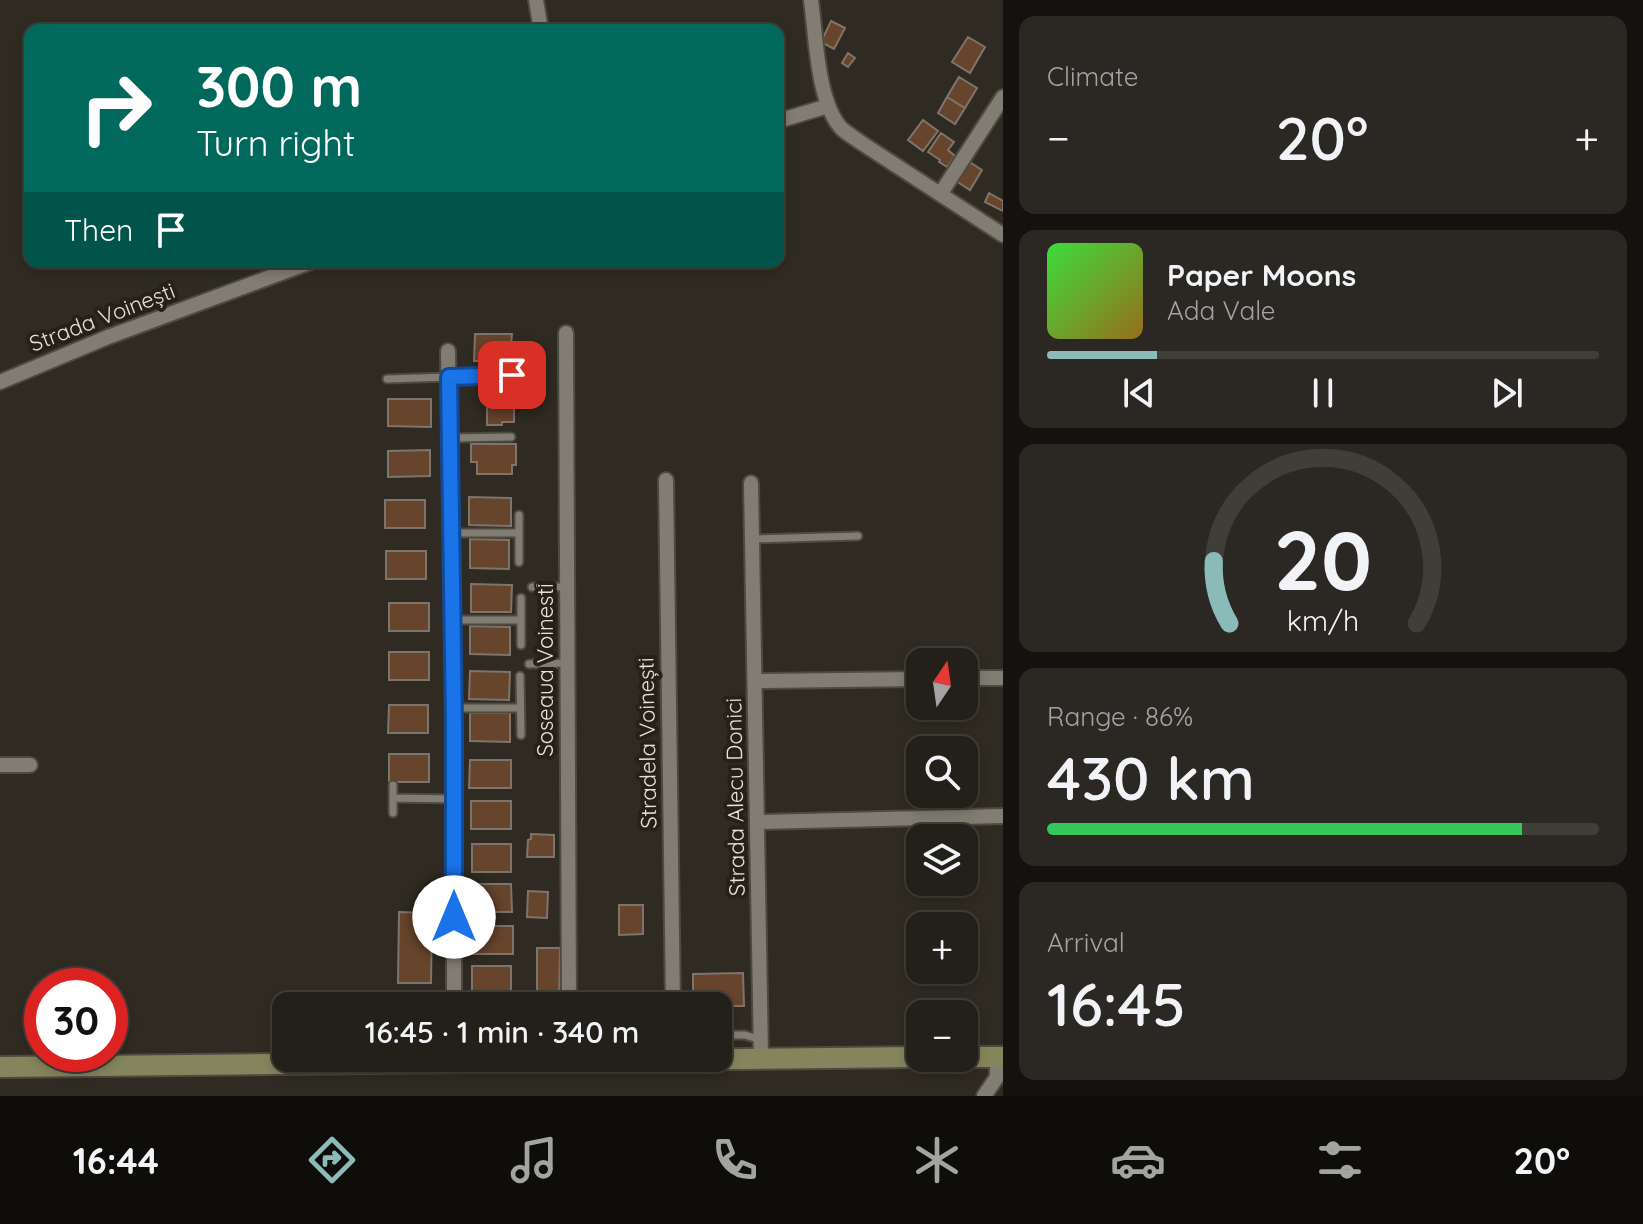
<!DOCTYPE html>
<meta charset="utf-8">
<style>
body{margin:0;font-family:Quicksand,sans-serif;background:#2b2823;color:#f1f3f6;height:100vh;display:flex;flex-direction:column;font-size:30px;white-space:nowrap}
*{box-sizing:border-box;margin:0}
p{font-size:26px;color:#a3a3a2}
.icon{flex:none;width:44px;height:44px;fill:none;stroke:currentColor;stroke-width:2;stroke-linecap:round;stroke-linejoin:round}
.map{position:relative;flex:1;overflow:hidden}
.side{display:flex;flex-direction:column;gap:16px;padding:16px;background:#13120e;width:640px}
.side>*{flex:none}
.banner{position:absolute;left:24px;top:24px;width:760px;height:244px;border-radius:16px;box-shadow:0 4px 12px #0003,0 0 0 2px #403e39;background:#00695c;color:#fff;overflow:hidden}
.needle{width:52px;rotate:13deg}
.buttons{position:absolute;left:906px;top:648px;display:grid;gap:16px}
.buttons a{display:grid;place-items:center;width:72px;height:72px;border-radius:16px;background:#23201a;box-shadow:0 4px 12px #0003,0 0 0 2px #403e39;font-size:40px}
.speed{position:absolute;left:24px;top:968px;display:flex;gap:16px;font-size:40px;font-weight:700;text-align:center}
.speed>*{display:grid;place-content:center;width:104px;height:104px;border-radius:50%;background:#23201a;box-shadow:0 4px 12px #0003,0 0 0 2px #403e39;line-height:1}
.speed .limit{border:12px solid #d22;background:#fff;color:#111}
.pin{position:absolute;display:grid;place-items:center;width:68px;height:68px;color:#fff;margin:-34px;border-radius:16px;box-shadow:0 4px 12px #0006}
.me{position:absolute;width:88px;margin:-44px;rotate:0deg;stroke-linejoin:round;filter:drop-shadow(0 0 6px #0008)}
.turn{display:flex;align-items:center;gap:28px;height:168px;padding:0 40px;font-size:36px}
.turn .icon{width:104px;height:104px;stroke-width:2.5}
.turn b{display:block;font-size:56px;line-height:68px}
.then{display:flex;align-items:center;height:76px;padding:0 40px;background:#0003;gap:16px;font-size:30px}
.big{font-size:60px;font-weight:600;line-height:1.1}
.side .card{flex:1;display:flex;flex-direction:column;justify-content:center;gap:12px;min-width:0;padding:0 28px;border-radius:16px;background:#2b2823}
.side .dial{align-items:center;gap:0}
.dial svg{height:208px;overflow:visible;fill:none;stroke:#403e39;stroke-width:7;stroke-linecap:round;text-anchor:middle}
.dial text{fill:#f1f3f6;stroke:none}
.song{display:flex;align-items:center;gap:24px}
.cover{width:96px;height:96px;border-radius:12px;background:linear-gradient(135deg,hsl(120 70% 55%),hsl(40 70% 35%))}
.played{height:8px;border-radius:4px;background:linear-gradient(90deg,#8bbbb9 20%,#403e39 20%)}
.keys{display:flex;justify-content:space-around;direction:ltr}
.heat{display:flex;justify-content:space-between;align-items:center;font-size:44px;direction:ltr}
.charge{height:12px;border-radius:6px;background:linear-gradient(90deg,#34c759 86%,#403e39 0)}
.trip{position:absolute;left:272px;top:992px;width:460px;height:80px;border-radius:16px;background:#23201a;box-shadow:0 4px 12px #0003,0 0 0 2px #403e39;font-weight:600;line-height:80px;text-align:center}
.tab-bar{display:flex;height:128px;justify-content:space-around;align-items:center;background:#0e0d0a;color:#a3a3a2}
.tab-bar .icon{width:56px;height:56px}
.tab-bar .selected{color:#8bbbb9}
.tab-bar b{font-size:36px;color:#f1f3f6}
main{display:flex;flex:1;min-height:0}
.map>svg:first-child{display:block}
.building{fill:#67442c;stroke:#7f746d;stroke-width:2}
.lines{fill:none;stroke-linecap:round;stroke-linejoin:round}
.lane-casing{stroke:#4d4a41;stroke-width:11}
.street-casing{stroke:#4d4a41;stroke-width:18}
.secondary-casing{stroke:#4d4a41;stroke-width:24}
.lane{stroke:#827d72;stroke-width:7}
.street{stroke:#827d72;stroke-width:14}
.secondary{stroke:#85855d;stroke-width:20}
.route-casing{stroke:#114b97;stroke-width:20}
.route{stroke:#1a73e8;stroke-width:14}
.labels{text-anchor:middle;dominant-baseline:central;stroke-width:8;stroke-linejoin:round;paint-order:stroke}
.street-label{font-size:22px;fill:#e5e2dc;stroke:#262118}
</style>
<main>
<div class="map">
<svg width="1003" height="1096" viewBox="0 0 1003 1096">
<rect width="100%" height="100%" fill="#2f2b22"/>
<path class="building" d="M831,21L845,28L834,49L821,42Z
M968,37L985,47L970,73L952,62Z
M848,53L855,58L848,67L842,63Z
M959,77L977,88L965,108L947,97Z
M947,97L965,108L955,124L938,113Z
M923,120L938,131L923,151L908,140Z
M941,133L954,142L948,150L955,156L947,167L939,162L940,160L928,152Z
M965,159L982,170L970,190L953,179Z
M989,193L1003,201V211L985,202Z
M475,334H512L511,345L515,344L514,361H474Z
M505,382V386H514V422H502V425H487V383Z
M388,399H431V427L388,426Z
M471,444H516V465H512V474H477V462H471Z
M430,450V476L388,477V451Z
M469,497L511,498V526L469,525Z
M385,500H425V528H385Z
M470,539L509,540V569L470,568Z
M386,551H426V579H386Z
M471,584L512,585L511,612H471Z
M389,603H429V631H389Z
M470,626L510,627V655L470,654Z
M389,652H429V680H389Z
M470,671L510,672L509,700L469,699Z
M389,705H428V733H388Z
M470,713H510V742L470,741Z
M389,754H429V782H389Z
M470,760H511V788H469Z
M471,801H511V829H471Z
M531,834L554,835V857H527L528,840L531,839Z
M472,844H511V872H472Z
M472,884H511L512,912H472Z
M528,891L548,892L547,918L527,917Z
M619,905H643V934L619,935Z
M399,912L432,913L431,983H398Z
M473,926H513V954H473Z
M537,948H560L559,1006H537Z
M472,966H511V994H472Z
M743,973L744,1006H693V974Z"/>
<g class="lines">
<defs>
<path id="lane" d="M387,379L512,375
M450,438L511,437
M451,533H519
M754,539L858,536
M519,562V515
M532,587H567
M452,620H521
M521,645V598
M529,664L567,663
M520,676L521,735
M454,708H520
M393,798L454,799
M393,813V785
M718,1011H728L729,1035
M718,1035H745L761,1040"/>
<path id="street" d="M536,0L541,30
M811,0C816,36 817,103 842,129C848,134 856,139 863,144L1003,235
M778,121L828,106
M941,193L1003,97
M566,333L569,1006
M448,351L454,724V1006
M0,382L108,337L311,262
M666,480L673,1006
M751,483L761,1058
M964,678H1003
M755,681L920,679
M0,765H30
M757,822L1003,816
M984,1096L997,1077V1057"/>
<path id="secondary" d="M964,1057H1003
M0,1067L920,1057"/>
</defs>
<use href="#lane" class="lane-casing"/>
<use href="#street" class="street-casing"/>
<use href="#secondary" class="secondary-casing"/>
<use href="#lane" class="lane"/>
<use href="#street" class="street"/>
<use href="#secondary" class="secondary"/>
</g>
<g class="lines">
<defs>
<path id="route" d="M454,917V724L449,377L512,375"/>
</defs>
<use href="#route" class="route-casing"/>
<use href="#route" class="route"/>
</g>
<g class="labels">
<g class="street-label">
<text transform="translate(102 317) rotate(-21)">Strada Voinești</text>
<text transform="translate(545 670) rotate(-90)">Soseaua Voinesti</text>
<text transform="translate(647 743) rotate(-91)">Stradela Voinești</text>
<text transform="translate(735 797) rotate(-91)">Strada Alecu Donici</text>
</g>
</g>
</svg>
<div class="buttons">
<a><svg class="needle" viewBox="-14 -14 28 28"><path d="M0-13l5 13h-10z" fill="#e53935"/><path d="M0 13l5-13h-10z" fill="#a3a3a2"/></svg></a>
<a><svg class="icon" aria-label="search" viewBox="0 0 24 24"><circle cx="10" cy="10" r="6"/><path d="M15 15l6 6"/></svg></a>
<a><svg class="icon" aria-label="layers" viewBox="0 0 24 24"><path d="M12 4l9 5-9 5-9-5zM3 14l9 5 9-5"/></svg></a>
<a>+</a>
<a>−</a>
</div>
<div class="speed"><div class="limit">30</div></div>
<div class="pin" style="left:512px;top:375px;background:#d93025"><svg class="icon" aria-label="arrive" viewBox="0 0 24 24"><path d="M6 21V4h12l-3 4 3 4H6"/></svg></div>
<svg class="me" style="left:454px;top:917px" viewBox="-20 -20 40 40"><circle r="19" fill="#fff"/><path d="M0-13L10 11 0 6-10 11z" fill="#1a73e8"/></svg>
<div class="trip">16:45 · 1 min · 340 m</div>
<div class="banner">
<div class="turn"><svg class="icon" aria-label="right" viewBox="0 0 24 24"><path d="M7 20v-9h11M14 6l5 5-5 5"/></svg><div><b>300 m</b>Turn right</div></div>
<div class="then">Then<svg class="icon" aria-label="arrive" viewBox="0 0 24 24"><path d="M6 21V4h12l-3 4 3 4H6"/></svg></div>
</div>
</div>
<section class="side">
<div class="card"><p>Climate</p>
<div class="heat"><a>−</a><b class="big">20°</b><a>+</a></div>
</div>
<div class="card">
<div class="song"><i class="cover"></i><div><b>Paper Moons</b><p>Ada Vale</p></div></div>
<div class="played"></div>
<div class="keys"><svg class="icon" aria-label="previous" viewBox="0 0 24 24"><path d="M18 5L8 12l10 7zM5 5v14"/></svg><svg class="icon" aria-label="pause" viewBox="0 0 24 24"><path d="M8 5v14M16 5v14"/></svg><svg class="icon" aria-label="next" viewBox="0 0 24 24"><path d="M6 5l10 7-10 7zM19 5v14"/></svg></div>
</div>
<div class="card dial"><svg viewBox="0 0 100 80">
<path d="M14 69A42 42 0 1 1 86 69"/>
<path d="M14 69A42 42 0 0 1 8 45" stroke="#8bbbb9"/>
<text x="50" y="56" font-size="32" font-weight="700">20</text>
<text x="50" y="72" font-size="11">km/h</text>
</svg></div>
<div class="card"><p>Range · 86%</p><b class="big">430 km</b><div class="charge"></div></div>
<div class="card"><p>Arrival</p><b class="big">16:45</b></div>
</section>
</main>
<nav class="tab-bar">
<b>16:44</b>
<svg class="icon selected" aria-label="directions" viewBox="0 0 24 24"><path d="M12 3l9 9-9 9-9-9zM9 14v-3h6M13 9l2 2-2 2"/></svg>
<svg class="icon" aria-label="music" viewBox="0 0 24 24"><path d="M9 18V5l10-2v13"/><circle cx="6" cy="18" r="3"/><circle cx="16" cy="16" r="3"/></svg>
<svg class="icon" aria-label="phone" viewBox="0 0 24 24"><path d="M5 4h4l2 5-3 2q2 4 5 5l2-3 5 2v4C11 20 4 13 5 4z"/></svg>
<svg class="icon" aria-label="climate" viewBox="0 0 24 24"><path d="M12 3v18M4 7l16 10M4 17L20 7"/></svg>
<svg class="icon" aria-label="car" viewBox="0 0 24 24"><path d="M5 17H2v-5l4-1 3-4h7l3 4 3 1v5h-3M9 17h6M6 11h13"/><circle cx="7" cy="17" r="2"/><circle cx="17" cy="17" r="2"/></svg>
<svg class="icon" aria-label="filters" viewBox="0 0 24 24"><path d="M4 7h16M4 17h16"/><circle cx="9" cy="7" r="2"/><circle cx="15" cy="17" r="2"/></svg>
<b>20°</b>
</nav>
